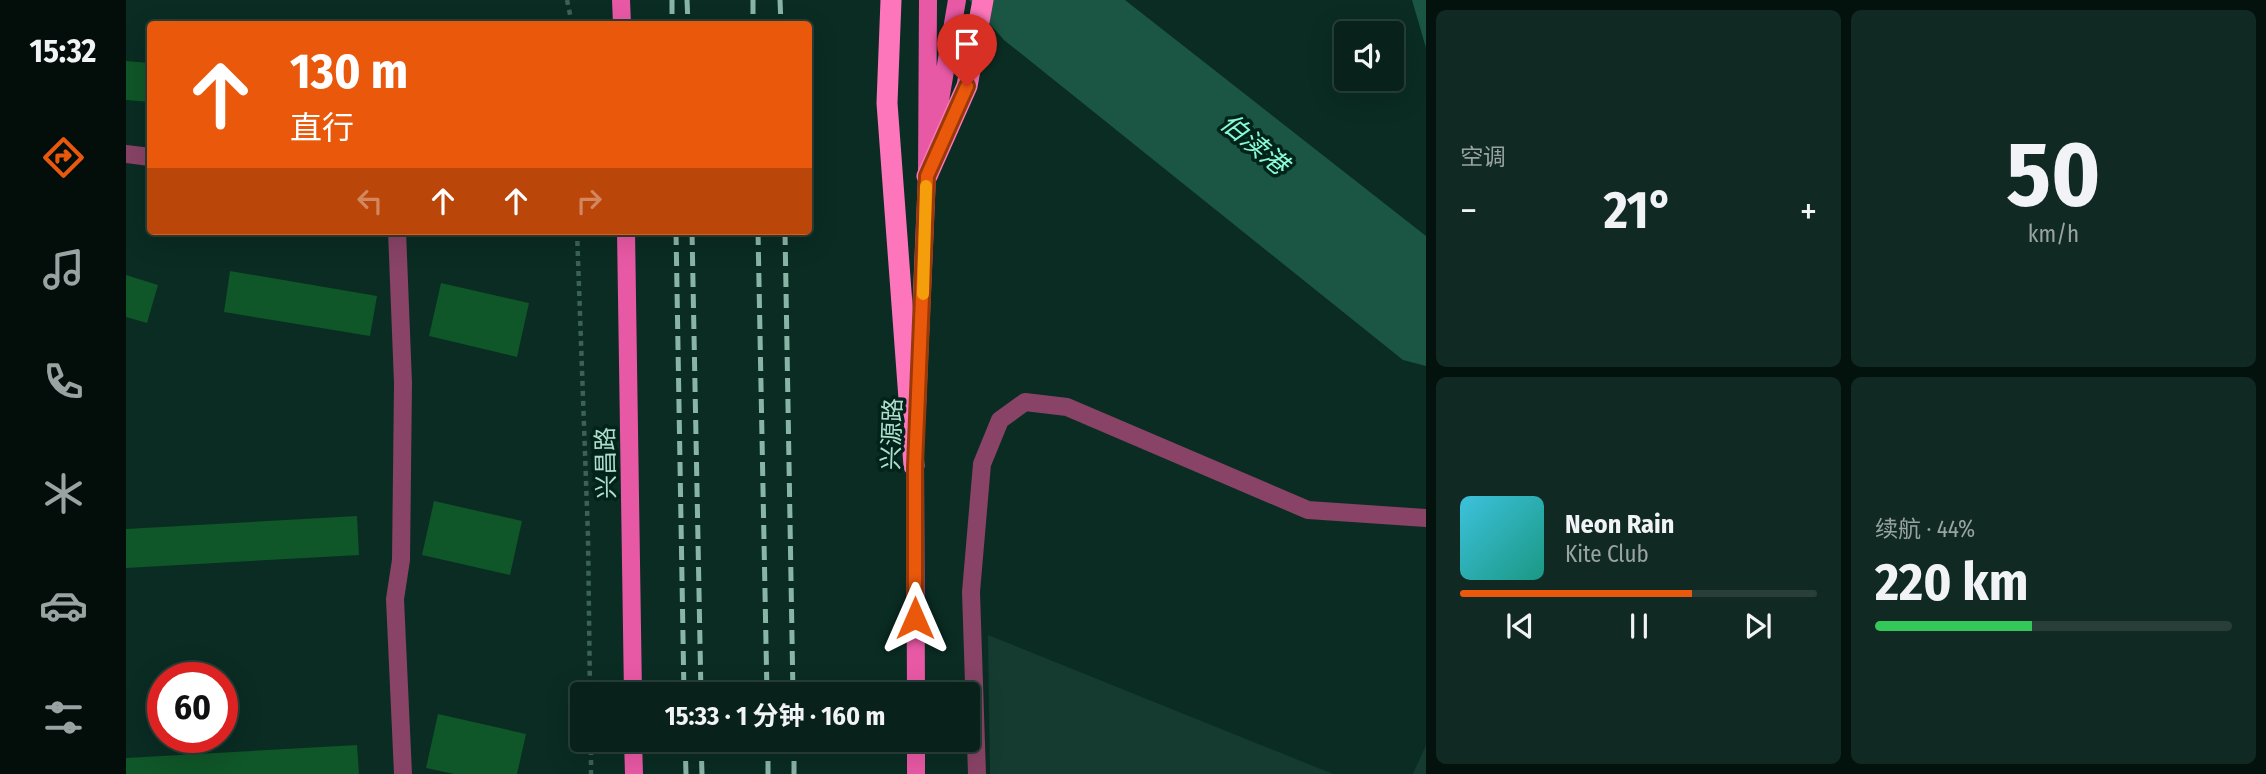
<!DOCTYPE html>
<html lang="zh">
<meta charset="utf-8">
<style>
body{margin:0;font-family:"Fira Sans Condensed","Noto Sans SC",sans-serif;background:#112923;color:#f1f3f6;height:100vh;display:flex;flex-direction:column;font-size:26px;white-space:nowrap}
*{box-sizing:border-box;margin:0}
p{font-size:23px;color:#98a3a2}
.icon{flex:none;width:38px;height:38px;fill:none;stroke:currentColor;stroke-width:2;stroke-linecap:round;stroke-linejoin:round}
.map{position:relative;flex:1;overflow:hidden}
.side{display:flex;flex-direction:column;gap:10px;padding:10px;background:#04120e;width:840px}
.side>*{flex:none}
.top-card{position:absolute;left:21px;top:21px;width:665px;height:214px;border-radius:7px;box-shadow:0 7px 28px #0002,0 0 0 2px #293e39;background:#ea580c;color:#fff;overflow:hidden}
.tools{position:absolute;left:1208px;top:21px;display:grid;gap:14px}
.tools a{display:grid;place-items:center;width:70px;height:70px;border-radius:7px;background:#08211a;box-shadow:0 7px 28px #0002,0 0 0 2px #293e39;font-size:35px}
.speed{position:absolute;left:21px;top:662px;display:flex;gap:14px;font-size:35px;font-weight:700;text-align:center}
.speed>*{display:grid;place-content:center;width:91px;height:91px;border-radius:50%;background:#08211a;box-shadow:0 7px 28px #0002,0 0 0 2px #293e39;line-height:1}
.speed .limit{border:10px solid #d22;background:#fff;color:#111}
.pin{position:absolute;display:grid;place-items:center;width:60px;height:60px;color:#fff;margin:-72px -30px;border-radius:50% 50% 50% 0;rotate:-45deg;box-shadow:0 0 7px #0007}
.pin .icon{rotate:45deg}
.me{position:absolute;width:77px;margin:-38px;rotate:0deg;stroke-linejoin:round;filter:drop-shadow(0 0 5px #0008)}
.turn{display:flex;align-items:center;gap:24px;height:147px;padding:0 28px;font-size:32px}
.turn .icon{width:91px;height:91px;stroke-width:2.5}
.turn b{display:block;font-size:49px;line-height:60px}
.lanes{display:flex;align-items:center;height:66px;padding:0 28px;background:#0003;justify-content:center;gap:35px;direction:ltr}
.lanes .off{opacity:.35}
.big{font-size:52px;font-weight:700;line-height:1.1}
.side .card{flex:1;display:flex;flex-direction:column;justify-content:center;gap:10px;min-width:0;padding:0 24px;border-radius:10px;background:#112923}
.side .dial{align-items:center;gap:0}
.dial b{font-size:91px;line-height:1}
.song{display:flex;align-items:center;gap:21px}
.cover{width:84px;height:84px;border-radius:10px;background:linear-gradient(135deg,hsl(190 70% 55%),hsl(170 70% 35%))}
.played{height:7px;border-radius:4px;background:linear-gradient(90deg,#ea580c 65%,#293e39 65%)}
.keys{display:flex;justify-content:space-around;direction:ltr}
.heat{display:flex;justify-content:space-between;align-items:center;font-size:38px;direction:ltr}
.charge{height:10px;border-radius:5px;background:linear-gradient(90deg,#34c759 44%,#293e39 0)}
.side .tiles{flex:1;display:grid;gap:10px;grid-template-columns:repeat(2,1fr)}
.trip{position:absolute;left:444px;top:682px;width:410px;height:70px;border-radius:7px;background:#08211a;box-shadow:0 7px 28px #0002,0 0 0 2px #293e39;font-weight:700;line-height:70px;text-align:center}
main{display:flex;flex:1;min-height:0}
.tabs{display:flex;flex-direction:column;width:126px;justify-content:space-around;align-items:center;background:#030d0a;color:#98a3a2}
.tabs .icon{width:49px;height:49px}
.tabs .on{color:#ea580c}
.tabs b{font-size:32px;color:#f1f3f6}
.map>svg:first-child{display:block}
.built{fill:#153b30}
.water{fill:#1b5544}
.building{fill:#0f5628}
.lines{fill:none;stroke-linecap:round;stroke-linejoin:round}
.path{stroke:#3c6256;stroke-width:4.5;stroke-dasharray:5 5;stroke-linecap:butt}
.minor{stroke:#884366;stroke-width:18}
.major{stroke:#e859a5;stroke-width:18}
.highway{stroke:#fd75bb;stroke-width:21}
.rail{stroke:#89b5a6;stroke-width:5;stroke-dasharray:14 7;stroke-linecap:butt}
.route-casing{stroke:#983908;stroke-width:18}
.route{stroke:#ea580c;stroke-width:12}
.slow{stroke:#f59e0b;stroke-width:12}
.labels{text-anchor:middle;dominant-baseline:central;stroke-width:7;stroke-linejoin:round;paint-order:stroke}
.street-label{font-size:24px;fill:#afdecd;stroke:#012319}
.water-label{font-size:26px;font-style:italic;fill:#89fbd6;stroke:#012319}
</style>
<main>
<nav class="tabs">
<b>15:32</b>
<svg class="icon on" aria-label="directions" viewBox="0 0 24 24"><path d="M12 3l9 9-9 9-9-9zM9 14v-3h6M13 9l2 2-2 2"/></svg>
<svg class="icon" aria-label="music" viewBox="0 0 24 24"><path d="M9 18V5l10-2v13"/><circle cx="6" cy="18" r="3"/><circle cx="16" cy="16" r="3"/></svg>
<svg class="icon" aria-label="phone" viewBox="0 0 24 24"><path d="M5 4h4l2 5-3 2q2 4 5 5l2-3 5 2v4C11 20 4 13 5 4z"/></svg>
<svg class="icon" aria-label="climate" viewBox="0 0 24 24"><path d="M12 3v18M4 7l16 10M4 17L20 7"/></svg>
<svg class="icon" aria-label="car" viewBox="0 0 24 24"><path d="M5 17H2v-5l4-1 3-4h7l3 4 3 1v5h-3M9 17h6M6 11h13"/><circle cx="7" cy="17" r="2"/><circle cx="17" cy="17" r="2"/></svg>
<svg class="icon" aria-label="filters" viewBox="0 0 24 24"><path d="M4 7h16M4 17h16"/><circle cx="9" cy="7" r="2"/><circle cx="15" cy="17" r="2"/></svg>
</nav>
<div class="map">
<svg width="1300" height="774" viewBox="0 0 1300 774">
<rect width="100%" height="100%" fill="#0a2c22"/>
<path class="built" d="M862,635L1207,774H864Z
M1300,745V774H1287Z"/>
<path class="water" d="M843,0H999L1300,236V366L1277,360L878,40Z
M1286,0H1300V48Z"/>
<path class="building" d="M0,61L24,63V102L0,100Z
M104,271L251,296L244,336L98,312Z
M0,275L32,285L21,323L0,317Z
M315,283L403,303L391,357L303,336Z
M308,501L396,521L384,575L296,555Z
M231,516L233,555L0,568V529Z
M312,714L400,734L391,774H328L300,768Z
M231,745L233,774H0V758Z"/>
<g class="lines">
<path class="path" d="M441,0L446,24
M451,231L462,536L464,695
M465,740V774"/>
<path class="minor" d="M0,154L24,157
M271,231L277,383L275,560L269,599L277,774
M851,774L845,592L856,464L874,420L899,402L941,407L1182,510L1300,518"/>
<path class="major" d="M495,0L496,24
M810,124L831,0
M500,231L507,695
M791,408L801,176L802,0
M789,453L790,695
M507,740L508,774
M790,740V774"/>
<path class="highway" d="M765,0L761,103L788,466
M801,176L841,86L857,0"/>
<path class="rail" d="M546,0V24
M561,0L562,24
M627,0V24
M654,0L655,24
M550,231L558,695
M566,231L575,695
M632,231L641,695
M659,231L667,695
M559,740L560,774
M575,740L576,774
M642,740V774
M668,740V774"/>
</g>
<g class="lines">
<defs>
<path id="route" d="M789,618V466L801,176L841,86"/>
</defs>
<use href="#route" class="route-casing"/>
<use href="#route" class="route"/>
<path class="slow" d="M797,294L800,186"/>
</g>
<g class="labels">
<g class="street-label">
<text transform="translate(766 434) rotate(-88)">兴源路</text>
<text transform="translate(480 463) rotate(-91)">兴昌路</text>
</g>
<g class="water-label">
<text transform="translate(1128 144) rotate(40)">伯渎港</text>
</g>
</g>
</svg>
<div class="tools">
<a><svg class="icon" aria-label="sound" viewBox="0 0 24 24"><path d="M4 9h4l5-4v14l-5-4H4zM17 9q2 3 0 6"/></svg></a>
</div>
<div class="speed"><div class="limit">60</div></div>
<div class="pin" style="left:841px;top:86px;background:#d93025"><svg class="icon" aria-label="arrive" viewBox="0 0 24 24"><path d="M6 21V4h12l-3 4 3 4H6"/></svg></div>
<svg class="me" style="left:789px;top:618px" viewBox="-20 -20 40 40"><path d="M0-17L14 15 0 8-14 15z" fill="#ea580c" stroke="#fff" stroke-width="4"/></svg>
<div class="trip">15:33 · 1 分钟 · 160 m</div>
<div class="top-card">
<div class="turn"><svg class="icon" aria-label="ahead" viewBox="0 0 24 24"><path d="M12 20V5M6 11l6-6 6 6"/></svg><div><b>130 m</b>直行</div></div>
<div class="lanes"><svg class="icon off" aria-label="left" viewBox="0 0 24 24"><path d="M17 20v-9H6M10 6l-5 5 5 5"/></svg><svg class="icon" aria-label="ahead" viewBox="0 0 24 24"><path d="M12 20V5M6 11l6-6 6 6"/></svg><svg class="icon" aria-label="ahead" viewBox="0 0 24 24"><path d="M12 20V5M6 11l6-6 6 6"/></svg><svg class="icon off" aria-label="right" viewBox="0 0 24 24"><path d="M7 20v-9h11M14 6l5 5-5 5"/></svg></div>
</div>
</div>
<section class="side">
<div class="tiles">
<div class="card"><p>空调</p>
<div class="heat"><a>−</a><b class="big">21°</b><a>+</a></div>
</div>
<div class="card dial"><b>50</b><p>km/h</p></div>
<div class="card">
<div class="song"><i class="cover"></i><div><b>Neon Rain</b><p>Kite Club</p></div></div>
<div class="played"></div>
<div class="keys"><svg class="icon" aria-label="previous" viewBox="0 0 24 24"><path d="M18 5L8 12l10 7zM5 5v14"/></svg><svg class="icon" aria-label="pause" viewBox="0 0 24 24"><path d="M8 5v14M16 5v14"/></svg><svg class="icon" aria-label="next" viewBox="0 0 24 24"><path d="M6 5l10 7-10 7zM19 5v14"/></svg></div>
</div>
<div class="card"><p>续航 · 44%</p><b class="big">220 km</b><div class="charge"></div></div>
</div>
</section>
</main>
